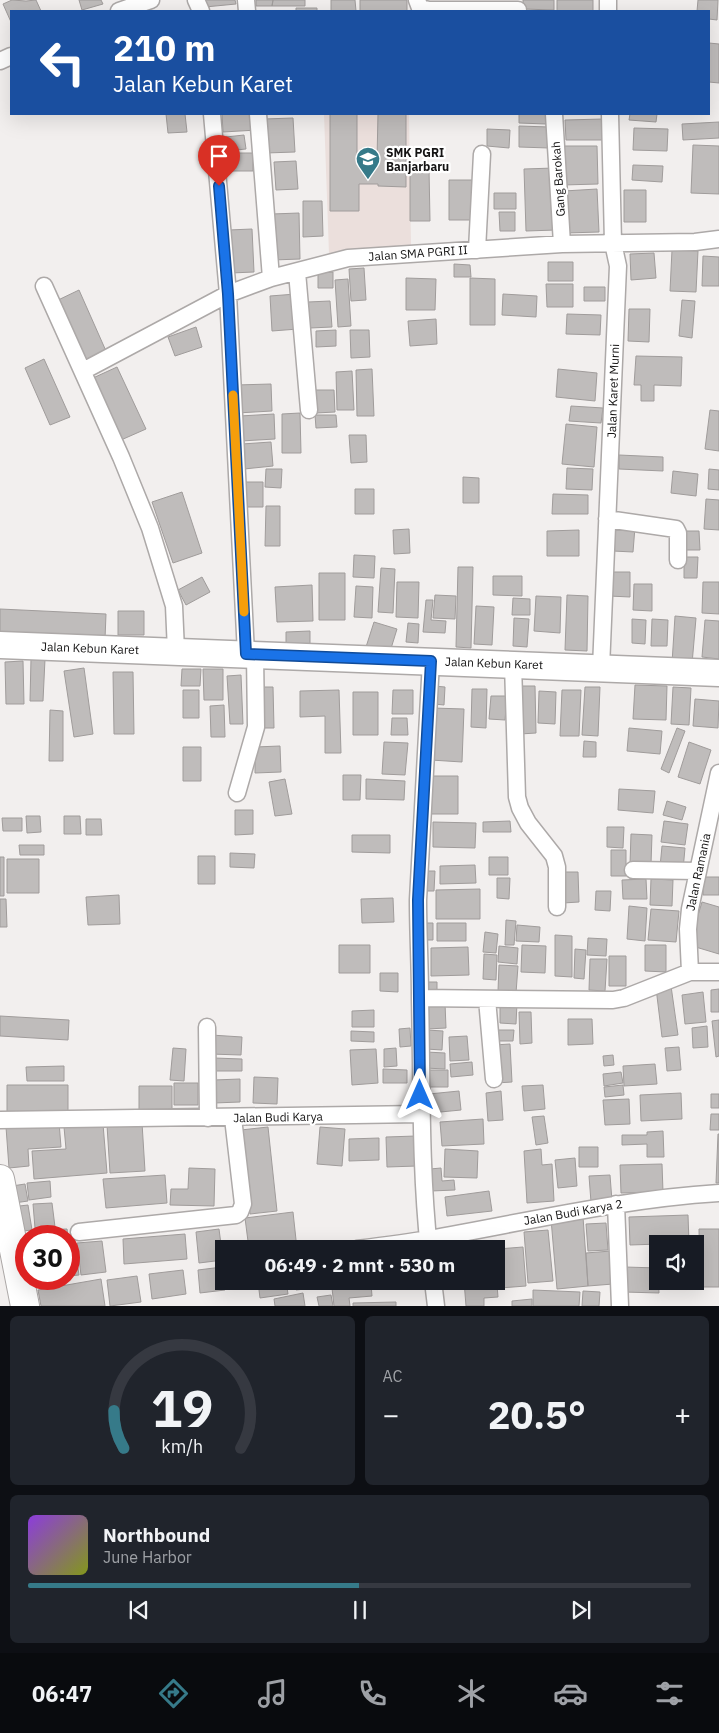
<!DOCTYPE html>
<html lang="id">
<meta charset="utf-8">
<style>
body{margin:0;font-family:"IBM Plex Sans",sans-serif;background:#20242c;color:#f1f3f6;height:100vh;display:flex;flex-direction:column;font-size:19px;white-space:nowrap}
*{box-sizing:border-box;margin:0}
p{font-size:16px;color:#9ea1a6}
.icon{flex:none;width:28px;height:28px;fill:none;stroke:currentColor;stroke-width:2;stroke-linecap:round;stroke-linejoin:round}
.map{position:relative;height:1306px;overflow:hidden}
.details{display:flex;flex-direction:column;gap:10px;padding:10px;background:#0d0f14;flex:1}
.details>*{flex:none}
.banner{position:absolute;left:10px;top:10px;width:700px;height:105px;border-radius:0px;box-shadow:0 5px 20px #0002;background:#1a4fa0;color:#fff;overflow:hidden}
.buttons{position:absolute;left:649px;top:1235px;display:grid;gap:10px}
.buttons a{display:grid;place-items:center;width:55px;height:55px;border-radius:0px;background:#171b24;box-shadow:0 5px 20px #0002;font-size:25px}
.speed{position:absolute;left:15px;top:1225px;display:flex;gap:10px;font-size:25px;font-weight:700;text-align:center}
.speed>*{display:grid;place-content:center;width:65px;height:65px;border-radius:50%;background:#171b24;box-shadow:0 5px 20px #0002;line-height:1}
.speed .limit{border:8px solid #d22;background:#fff;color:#111}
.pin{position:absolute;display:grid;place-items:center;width:42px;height:42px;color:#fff;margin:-51px -21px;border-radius:50% 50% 50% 0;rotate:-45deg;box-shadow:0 0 5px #0007}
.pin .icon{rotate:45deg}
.me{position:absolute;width:55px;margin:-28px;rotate:0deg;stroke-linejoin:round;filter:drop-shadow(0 0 4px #0008)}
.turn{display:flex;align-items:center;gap:18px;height:105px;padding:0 20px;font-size:22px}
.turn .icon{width:65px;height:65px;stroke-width:2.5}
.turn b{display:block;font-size:35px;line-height:42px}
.big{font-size:38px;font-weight:700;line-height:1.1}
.details .widget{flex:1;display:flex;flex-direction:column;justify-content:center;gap:8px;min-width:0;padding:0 18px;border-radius:8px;background:#20242c}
.details .dial{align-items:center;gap:0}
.dial svg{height:130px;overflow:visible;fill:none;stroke:#363941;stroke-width:7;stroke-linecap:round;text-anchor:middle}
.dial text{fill:#f1f3f6;stroke:none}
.song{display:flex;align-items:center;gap:15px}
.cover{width:60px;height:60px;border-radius:8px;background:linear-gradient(135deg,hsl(270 70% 55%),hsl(70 70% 35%))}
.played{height:5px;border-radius:2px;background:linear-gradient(90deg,#367a89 50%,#363941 50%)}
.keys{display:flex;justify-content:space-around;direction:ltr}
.heat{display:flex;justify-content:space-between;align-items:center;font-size:28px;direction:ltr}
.details .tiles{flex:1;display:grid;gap:10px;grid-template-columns:1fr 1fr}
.widget:last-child{grid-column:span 2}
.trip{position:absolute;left:215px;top:1240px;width:290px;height:50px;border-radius:0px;background:#171b24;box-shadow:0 5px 20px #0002;font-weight:700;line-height:50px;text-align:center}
.tab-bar{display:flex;height:80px;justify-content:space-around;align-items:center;background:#090b0e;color:#9ea1a6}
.tab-bar .icon{width:35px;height:35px}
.tab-bar .active{color:#367a89}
.tab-bar b{font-size:22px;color:#f1f3f6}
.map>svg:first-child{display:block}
.built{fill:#ebdfdc}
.building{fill:#bfbcbb;stroke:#a09c9b}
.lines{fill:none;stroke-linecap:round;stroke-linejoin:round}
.street-casing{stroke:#ada9a8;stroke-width:19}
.primary-casing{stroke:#ada9a8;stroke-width:29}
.highway-casing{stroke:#ada9a8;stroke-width:30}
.street{stroke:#fff;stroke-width:16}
.primary{stroke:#fff;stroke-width:26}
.highway{stroke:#fff;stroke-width:28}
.route-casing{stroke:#114b97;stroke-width:12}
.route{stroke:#1a73e8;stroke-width:9}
.slow{stroke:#f59e0b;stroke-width:9}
.labels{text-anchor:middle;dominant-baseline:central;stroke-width:4.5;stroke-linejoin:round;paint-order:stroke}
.poi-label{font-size:12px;font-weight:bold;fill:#151414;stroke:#fff;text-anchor:start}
.street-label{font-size:12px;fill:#151414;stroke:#fff}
</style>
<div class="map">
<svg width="719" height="1306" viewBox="0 0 719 1306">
<rect width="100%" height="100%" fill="#f2efee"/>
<path class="built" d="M324,114H409L411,246L329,254Z"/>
<path class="building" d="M12,0L26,1L36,0L41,11H11V22L3,4Z
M79,0H101L103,4L82,10Z
M204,0H235L236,4L205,7Z
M256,0H273L272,6H256Z
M273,0H305V6H272Z
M331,0H355L356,11H331Z
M360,0H407V11H360Z
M523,0H554V10L523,9Z
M557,0H593V11H557Z
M698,0H718L717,20L709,19V11H697Z
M296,8H317V11H296Z
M709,43L719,44V83L709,82Z
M166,114H185L187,132L168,133Z
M222,114H256L257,130L223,132Z
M330,114H357V160H377L378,114H406V187L378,186V184H359V211H330Z
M519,114H547L546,124L519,123Z
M630,114H657L656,122L629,120Z
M293,118L295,152L266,153L264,119Z
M603,119V140H566L565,120Z
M719,122V138L683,140L682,124Z
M519,126L549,127V148L519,147Z
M634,128L668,129L667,151L633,150Z
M487,129L510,130L509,148L487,146Z
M244,135L246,149L227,151L226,137Z
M693,145L719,146V194L691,193Z
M562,146H597L598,184L563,185Z
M226,153H253V171H227Z
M296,161L298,189L276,190L274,162Z
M633,165L663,166L662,182L632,180Z
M554,168L556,230L526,231L524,169Z
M429,169L430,221H410V170Z
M449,180H472L471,220H449Z
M597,189L599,232L566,233L564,191Z
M624,190H646V222H624Z
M494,193H516V209H494Z
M303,201H322L323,236L303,237Z
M499,212H515V231H500Z
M299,213L300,259L273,260L272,214Z
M252,229L254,272L231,273L229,230Z
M672,250L698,251L696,292L670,291Z
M654,253L656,278L631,280L630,254Z
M703,256L719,257V286H702Z
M548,262H573V281H548Z
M454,264L470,265L471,277H454Z
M364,268L366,300L351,301L349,269Z
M333,272V288H318V273Z
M406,278L436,279L435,310H406Z
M470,278L495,279V325H470Z
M348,279L351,326L338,327L335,280Z
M546,284H573V307H547Z
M584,287H605V301H584Z
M79,290L106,351L81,362L54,302Z
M296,294L298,329L272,331L270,296Z
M503,294L537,296L536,317L502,315Z
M682,300L695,301L692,338L679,336Z
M330,301L332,327L310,328L308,302Z
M629,309H650L649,342L628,341Z
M567,314L601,315L600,335L566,334Z
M436,319L437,344L410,346L408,321Z
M196,327L202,347L175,356L168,337Z
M336,330V346L316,347V331Z
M350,330H369L370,357L351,358Z
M636,356L682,357L681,386L654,385V401H641V385H634Z
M44,359L70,417L50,425L25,368Z
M117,367L146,429L121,440L93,378Z
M372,369L374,416H357L356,370Z
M558,369L597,373L595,401L556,397Z
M352,371L354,410H337L336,372Z
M271,384L272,411L237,413L236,385Z
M315,390H334L335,412L316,413Z
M571,406L603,408L601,423L569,421Z
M710,410L719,411V451L705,449Z
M300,413L301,453H282V414Z
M274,414L275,439L241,441L240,416Z
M315,415H336L337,427L316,428Z
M566,424L597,427L594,467L562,464Z
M349,435H366L367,462L351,463Z
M271,442L273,466L244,469L242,444Z
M619,455L663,457V471L619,469Z
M567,468L593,469L592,490L566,489Z
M266,469H282L281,488L265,487Z
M709,469L719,470V490L708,489Z
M673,471L698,474L696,496L671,493Z
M463,477L479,478V503H463Z
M241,482H263V507H241Z
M355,489H374V514H355Z
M182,492L202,553L173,563L152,502Z
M553,494L588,495V514H552Z
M706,499L719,500V530L704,529Z
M266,506H280V546H265Z
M615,526L635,527L633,552L613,551Z
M409,529L410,553L394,554L393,530Z
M579,530V556H547V531Z
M684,531H699L700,550H684Z
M354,555L375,556L374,578L353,577Z
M684,557H698L697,578H684Z
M458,567H473L471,648L456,647Z
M381,568L395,569L393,613L378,612Z
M609,572H630V597L609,596Z
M319,573H345V620H319Z
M493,576H522V596L493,595Z
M202,577L210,592L186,605L178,590Z
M397,582H419L418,618L396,617Z
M703,582H719V614L702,613Z
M634,584H652V611L633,610Z
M312,585L313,621L277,622L275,587Z
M356,586L373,587L372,618L354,617Z
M435,595L456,596L455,619L433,618Z
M567,595L588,596L587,651L565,650Z
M536,596L561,597L560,633L534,631Z
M513,598L530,599V615H512Z
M426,600H433L431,620L446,621L445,633L423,632Z
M476,606L494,607L492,645L474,644Z
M0,609L106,614L105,639L0,634Z
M118,611H144V635H118Z
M675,616L696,618L692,664L672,663Z
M514,618L529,619L527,647L513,646Z
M632,619L646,620L645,644L632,643Z
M652,619L668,620L667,646H651Z
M705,620L719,621V659L702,657Z
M374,622L397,629L389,655L366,647Z
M408,623L419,624L418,643L406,642Z
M310,631V647H286V632Z
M31,659H45L43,701H30Z
M23,661L24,704H6L5,662Z
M84,668L93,734L74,737L64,671Z
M182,669H201L200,686H181Z
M203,669H223V700H204Z
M113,672H133L134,734H114Z
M241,675L243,724H230L227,676Z
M635,685L667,686L666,720L633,719Z
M434,686L445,687L444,705L434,704Z
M519,686H535L536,733L520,734Z
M259,687H273L274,728H260Z
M585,687H600L598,736L582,735Z
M673,687L691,688L689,725L671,724Z
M472,689H487L486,728L471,727Z
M183,690H199V718H183Z
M339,690L341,753H325V716L300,717V691Z
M393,690H413V714H392Z
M562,690H581L579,736H560Z
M539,691L556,692L555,724L538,723Z
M353,692H378V735H353Z
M491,696H507L505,720L489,719Z
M695,699L719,701L718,728L693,726Z
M224,705L225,737H211L210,706Z
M433,708L464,709L462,762L431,760Z
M50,710L63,711V761H49Z
M392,718H407L408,735H391Z
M629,728L662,731L660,754L627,751Z
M677,728L685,731L669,773L661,769Z
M584,741L596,742V757H583Z
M384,742L408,743L405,775L382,774Z
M689,742L711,750L700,784L678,777Z
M280,746L281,772L255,773V747Z
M183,747H201V781H183Z
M343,775H361L360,800H343Z
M432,776H458V814H431Z
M285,779L292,814L275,816L269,782Z
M366,779L405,781L404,800L366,799Z
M619,789L655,791L653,813L618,810Z
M667,801L686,807L682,820L663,815Z
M235,810H253V834L235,835Z
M26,816H40L41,832L27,833Z
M64,816H80L81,834H64Z
M2,818H22V831H3Z
M86,819H101L102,835H86Z
M510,821L511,832H483V822Z
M664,821L688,824L685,845L661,842Z
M433,822L476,823L475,848L433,847Z
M607,827H624L623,848L607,847Z
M631,834L652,835L651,864H630Z
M352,835H390V853L352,852Z
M19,845H44V855H20Z
M662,846L685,848L683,870L660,867Z
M611,850H626V876H611Z
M230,853L255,854L254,868L230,867Z
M198,856H215V884H198Z
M0,857H4V896H0Z
M489,857H508V875H489Z
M7,859H39V893H7Z
M475,865L476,883L440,884V866Z
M421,871H435L434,891H421Z
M563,872H578L579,902L563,903Z
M703,877H719V895H703Z
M497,878H510L509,899L497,898Z
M646,879L647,899H623L622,880Z
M651,879L673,880L672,906L650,905Z
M480,889V919H436V890Z
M596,891H611L610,911L595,910Z
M119,895L120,924L88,925L86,897Z
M393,898L394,922L362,923L361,899Z
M0,899H6L7,927H0Z
M702,902L719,907V954L689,945Z
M629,906L647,908L645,941L627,939Z
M651,909L679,911L676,942L648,940Z
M506,920L516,921L514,945H505Z
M419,923H433V940H419Z
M437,923H466V941H437Z
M517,925L540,927L539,942L516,941Z
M485,932L498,934L496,953L483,952Z
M555,935L572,936V977L555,976Z
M588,938L607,939L606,956L587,955Z
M339,945H370V973H339Z
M522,945L546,946L545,973L521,972Z
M645,945H666V972L645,971Z
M499,946L518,948L517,964L498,962Z
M468,947L469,975L431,976V948Z
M575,949L586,950L584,979L574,978Z
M484,954L497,955L496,980L483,979Z
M609,956H626V986H609Z
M590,959H607L605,991L589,990Z
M499,965L518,966L516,993L498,991Z
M380,973H398V992L380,991Z
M424,982H437V993L424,994Z
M671,986L678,1035L662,1037L656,988Z
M719,989V1012H711V990Z
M703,992L706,1022L685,1024L682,995Z
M500,1002L517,1003L516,1024L500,1023Z
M445,1003L446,1028L427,1029L425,1004Z
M374,1010V1027H352V1011Z
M519,1012H531L532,1043L520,1044Z
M0,1016L69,1020L68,1040L0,1036Z
M568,1019H592L593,1044L568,1045Z
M719,1020V1056L716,1057L712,1021Z
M707,1026L708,1047L693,1048L692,1028Z
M410,1028L411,1046L400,1047L399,1029Z
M427,1030L443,1031L442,1050L426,1049Z
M496,1030H514L513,1041H497Z
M351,1031L374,1032V1042L351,1041Z
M211,1035L242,1037L241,1055L210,1054Z
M467,1036L469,1060L450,1061L449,1037Z
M510,1044L512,1082L496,1083L494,1045Z
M679,1047L681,1070L667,1071L665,1048Z
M173,1048L186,1049L184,1081L170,1080Z
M396,1048L397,1066L384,1067V1049Z
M376,1049L378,1083L352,1085L350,1050Z
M426,1052L445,1053V1069L425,1068Z
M613,1055L614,1065L604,1066L603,1056Z
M214,1058L242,1059V1071H213Z
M472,1062L473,1075L451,1077L450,1064Z
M655,1064L657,1084L624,1086L623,1066Z
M64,1066V1081H27L26,1067Z
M383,1069L407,1070V1083H383Z
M429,1070H448V1087H428Z
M621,1072L623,1083L604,1086L603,1074Z
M254,1077L278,1078L277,1104L253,1103Z
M240,1079V1102L214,1103V1080Z
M174,1083H198V1105H174Z
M7,1085H68V1115H7Z
M543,1085L545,1109L524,1111L522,1086Z
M623,1085L624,1095L605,1097L604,1087Z
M139,1086H172V1114L139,1115Z
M459,1091L461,1110L430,1113L429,1094Z
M501,1091L503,1120L488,1121L486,1093Z
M681,1093L682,1119L641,1121L640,1095Z
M711,1094H719V1108H711Z
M629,1099L630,1124L605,1125L603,1100Z
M711,1114H719V1130H710Z
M544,1116L548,1143L536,1145L532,1117Z
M483,1119L484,1144L442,1146L440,1122Z
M59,1122L61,1147L28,1149L29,1166L9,1168L6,1127Z
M142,1123L145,1171L110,1173L107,1125Z
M103,1124L107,1173L34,1179L32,1151L66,1149L64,1127Z
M268,1127L277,1211L250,1214L241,1130Z
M320,1127L345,1129L342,1166L317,1164Z
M663,1131L664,1157H647V1144L622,1145V1135H647V1132Z
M718,1134H719V1183H716Z
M416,1136L417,1166L387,1167L386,1137Z
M379,1138V1160L349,1161V1139Z
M579,1147H598V1167H579Z
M445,1149L478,1151L477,1178L444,1177Z
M541,1149L542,1165L552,1164L554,1201L527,1203L524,1151Z
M575,1158L577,1186L558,1188L555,1160Z
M662,1164L663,1192L621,1193L620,1165Z
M189,1168L215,1169L214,1206L170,1205L171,1189H188Z
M441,1168L442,1181L454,1180L455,1190L431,1191L430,1169Z
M165,1175L167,1203L106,1208L103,1179Z
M610,1175L612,1201L591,1202L589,1176Z
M50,1181L51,1197L29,1200L27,1183Z
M25,1184L28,1201L14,1203L12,1186Z
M489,1191L492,1211L447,1216L445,1197Z
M52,1203L55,1227L35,1228L33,1204Z
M28,1205L32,1230L14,1232L11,1207Z
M293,1212L297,1249H249L245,1218Z
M688,1215L689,1243L630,1245L629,1217Z
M583,1217L588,1286L557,1289L551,1219Z
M606,1223L608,1250L588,1251L586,1224Z
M67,1229L68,1236H37L36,1230Z
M219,1229L223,1260L199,1263L196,1232Z
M699,1229H719V1287H700Z
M548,1230L553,1281L528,1283L524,1232Z
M185,1234L187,1259L124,1264L123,1239Z
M102,1241L106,1272L81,1275L77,1243Z
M75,1247L79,1275L69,1276V1248Z
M523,1247L526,1286L500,1288L498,1249Z
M611,1251L613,1284L588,1286L586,1253Z
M222,1267L225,1290L200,1293L198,1270Z
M625,1267L658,1268L659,1293L624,1292Z
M183,1270L186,1294L152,1299L149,1274Z
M496,1273L498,1297L484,1298V1306H466L464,1281H496Z
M137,1276L141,1302L110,1306L107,1280Z
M101,1279L105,1306H41L38,1290Z
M286,1281L288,1294L260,1298L258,1282Z
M295,1281H315V1288L296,1290Z
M326,1281H347V1284L327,1285Z
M371,1284L372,1296L349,1298L350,1306H334L332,1288Z
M533,1290L580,1292L579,1306H533Z
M583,1291L600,1292L599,1306H582Z
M303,1293L305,1306H275L274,1299Z
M331,1295L333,1306H319L317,1297Z
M532,1299V1306H512V1301Z
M396,1302V1306H353V1303Z"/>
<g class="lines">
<defs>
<path id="street" d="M196,0L201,11
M246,0L247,11
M417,0L420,8L429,10H518
M608,0V11
M119,11L151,0
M0,61L11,56
M212,114L228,294L246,654
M258,114L271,278
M554,114L562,244
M477,250L482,154
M297,272L309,410
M44,286L121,457L150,528L174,606L176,651
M83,371L228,294L271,278L348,258L562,244L695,242L719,239
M607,519L676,529L678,533V560
M513,664L517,797L520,808L528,823L554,856L557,867V907
M601,668L618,266L613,243L610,114
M237,793L256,727L255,654
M633,870L698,871
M690,972L688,929L690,909L719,773
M420,998L613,1000L624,998L690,972H719
M487,999L494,1079
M207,1027L208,1118
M0,1120L421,1114
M616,1204L620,1306
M79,1232L236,1215L240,1212L243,1204L233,1118
M357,1249C381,1246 405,1243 429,1239C526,1222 621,1199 719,1193
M429,1249C420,1166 422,1082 420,998C420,965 418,933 418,900L431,661
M433,1281L436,1306"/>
<path id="primary" d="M0,645L719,673"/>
<path id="highway" d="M0,1179L25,1306"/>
</defs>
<use href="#street" class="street-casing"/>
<use href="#primary" class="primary-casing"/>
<use href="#highway" class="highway-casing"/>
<use href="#street" class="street"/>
<use href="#primary" class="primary"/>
<use href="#highway" class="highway"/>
</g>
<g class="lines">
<defs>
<path id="route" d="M219,186L228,294L246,654L431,661L418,900L420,1095"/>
</defs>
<use href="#route" class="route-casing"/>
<use href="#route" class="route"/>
<path class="slow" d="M233,395L244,612"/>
</g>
<defs>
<symbol id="school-pin" viewBox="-11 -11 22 30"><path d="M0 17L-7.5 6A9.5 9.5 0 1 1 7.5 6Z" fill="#367a89" stroke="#fff"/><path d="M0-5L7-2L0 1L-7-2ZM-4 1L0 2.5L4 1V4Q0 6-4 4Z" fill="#fff"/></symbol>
</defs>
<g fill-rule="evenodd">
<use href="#school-pin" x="354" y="145" width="28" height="38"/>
</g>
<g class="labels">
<g class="poi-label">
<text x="386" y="152">SMK PGRI<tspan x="386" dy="14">Banjarbaru</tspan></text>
</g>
<g class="street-label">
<text transform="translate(558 179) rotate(-94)">Gang Barokah</text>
<text transform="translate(418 253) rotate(-4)">Jalan SMA PGRI II</text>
<text transform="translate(613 391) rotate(-88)">Jalan Karet Murni</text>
<text transform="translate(90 648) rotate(2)">Jalan Kebun Karet</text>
<text transform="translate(494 663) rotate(2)">Jalan Kebun Karet</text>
<text transform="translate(698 872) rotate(-78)">Jalan Ramania</text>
<text transform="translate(278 1117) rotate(-1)">Jalan Budi Karya</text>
<text transform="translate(573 1212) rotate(-10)">Jalan Budi Karya 2</text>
</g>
</g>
</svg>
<div class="buttons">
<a><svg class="icon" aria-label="sound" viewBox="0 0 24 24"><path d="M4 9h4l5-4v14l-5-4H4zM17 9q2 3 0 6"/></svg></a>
</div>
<div class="speed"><div class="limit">30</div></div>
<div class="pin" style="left:219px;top:186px;background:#d93025"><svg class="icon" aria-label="arrive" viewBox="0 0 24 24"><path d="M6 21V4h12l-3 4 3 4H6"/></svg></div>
<svg class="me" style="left:420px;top:1095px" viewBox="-20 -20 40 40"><path d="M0-17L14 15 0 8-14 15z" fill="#1a73e8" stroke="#fff" stroke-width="4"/></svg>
<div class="trip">06:49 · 2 mnt · 530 m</div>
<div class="banner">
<div class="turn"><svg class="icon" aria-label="left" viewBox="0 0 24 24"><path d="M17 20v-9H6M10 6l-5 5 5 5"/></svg><div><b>210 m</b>Jalan Kebun Karet</div></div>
</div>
</div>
<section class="details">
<div class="tiles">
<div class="widget dial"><svg viewBox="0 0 100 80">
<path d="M14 69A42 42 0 1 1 86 69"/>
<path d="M14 69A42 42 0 0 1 8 46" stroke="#367a89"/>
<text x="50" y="56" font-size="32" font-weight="700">19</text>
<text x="50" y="72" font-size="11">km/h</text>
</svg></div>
<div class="widget"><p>AC</p>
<div class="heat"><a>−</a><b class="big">20.5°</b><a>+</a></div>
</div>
<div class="widget">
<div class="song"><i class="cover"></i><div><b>Northbound</b><p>June Harbor</p></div></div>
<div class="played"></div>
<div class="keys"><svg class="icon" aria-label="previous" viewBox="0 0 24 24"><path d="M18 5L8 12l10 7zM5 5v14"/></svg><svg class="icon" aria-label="pause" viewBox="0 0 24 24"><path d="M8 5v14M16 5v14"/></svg><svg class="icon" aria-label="next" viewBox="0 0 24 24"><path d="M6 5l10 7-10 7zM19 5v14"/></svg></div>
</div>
</div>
</section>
<nav class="tab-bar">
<b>06:47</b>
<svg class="icon active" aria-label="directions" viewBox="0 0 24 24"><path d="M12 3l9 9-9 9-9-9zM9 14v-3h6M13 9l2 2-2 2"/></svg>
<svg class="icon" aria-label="music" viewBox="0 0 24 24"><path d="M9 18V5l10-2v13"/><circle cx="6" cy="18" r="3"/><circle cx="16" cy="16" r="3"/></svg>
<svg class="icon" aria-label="phone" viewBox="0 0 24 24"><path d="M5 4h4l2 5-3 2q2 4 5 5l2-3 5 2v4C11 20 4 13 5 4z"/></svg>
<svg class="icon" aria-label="climate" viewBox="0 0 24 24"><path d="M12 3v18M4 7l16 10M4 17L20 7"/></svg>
<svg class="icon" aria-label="car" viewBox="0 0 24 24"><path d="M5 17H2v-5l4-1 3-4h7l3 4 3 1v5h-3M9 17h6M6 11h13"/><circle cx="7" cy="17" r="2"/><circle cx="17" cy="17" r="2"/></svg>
<svg class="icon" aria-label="filters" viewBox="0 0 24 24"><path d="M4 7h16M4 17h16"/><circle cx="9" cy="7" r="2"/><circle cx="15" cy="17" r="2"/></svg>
</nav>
